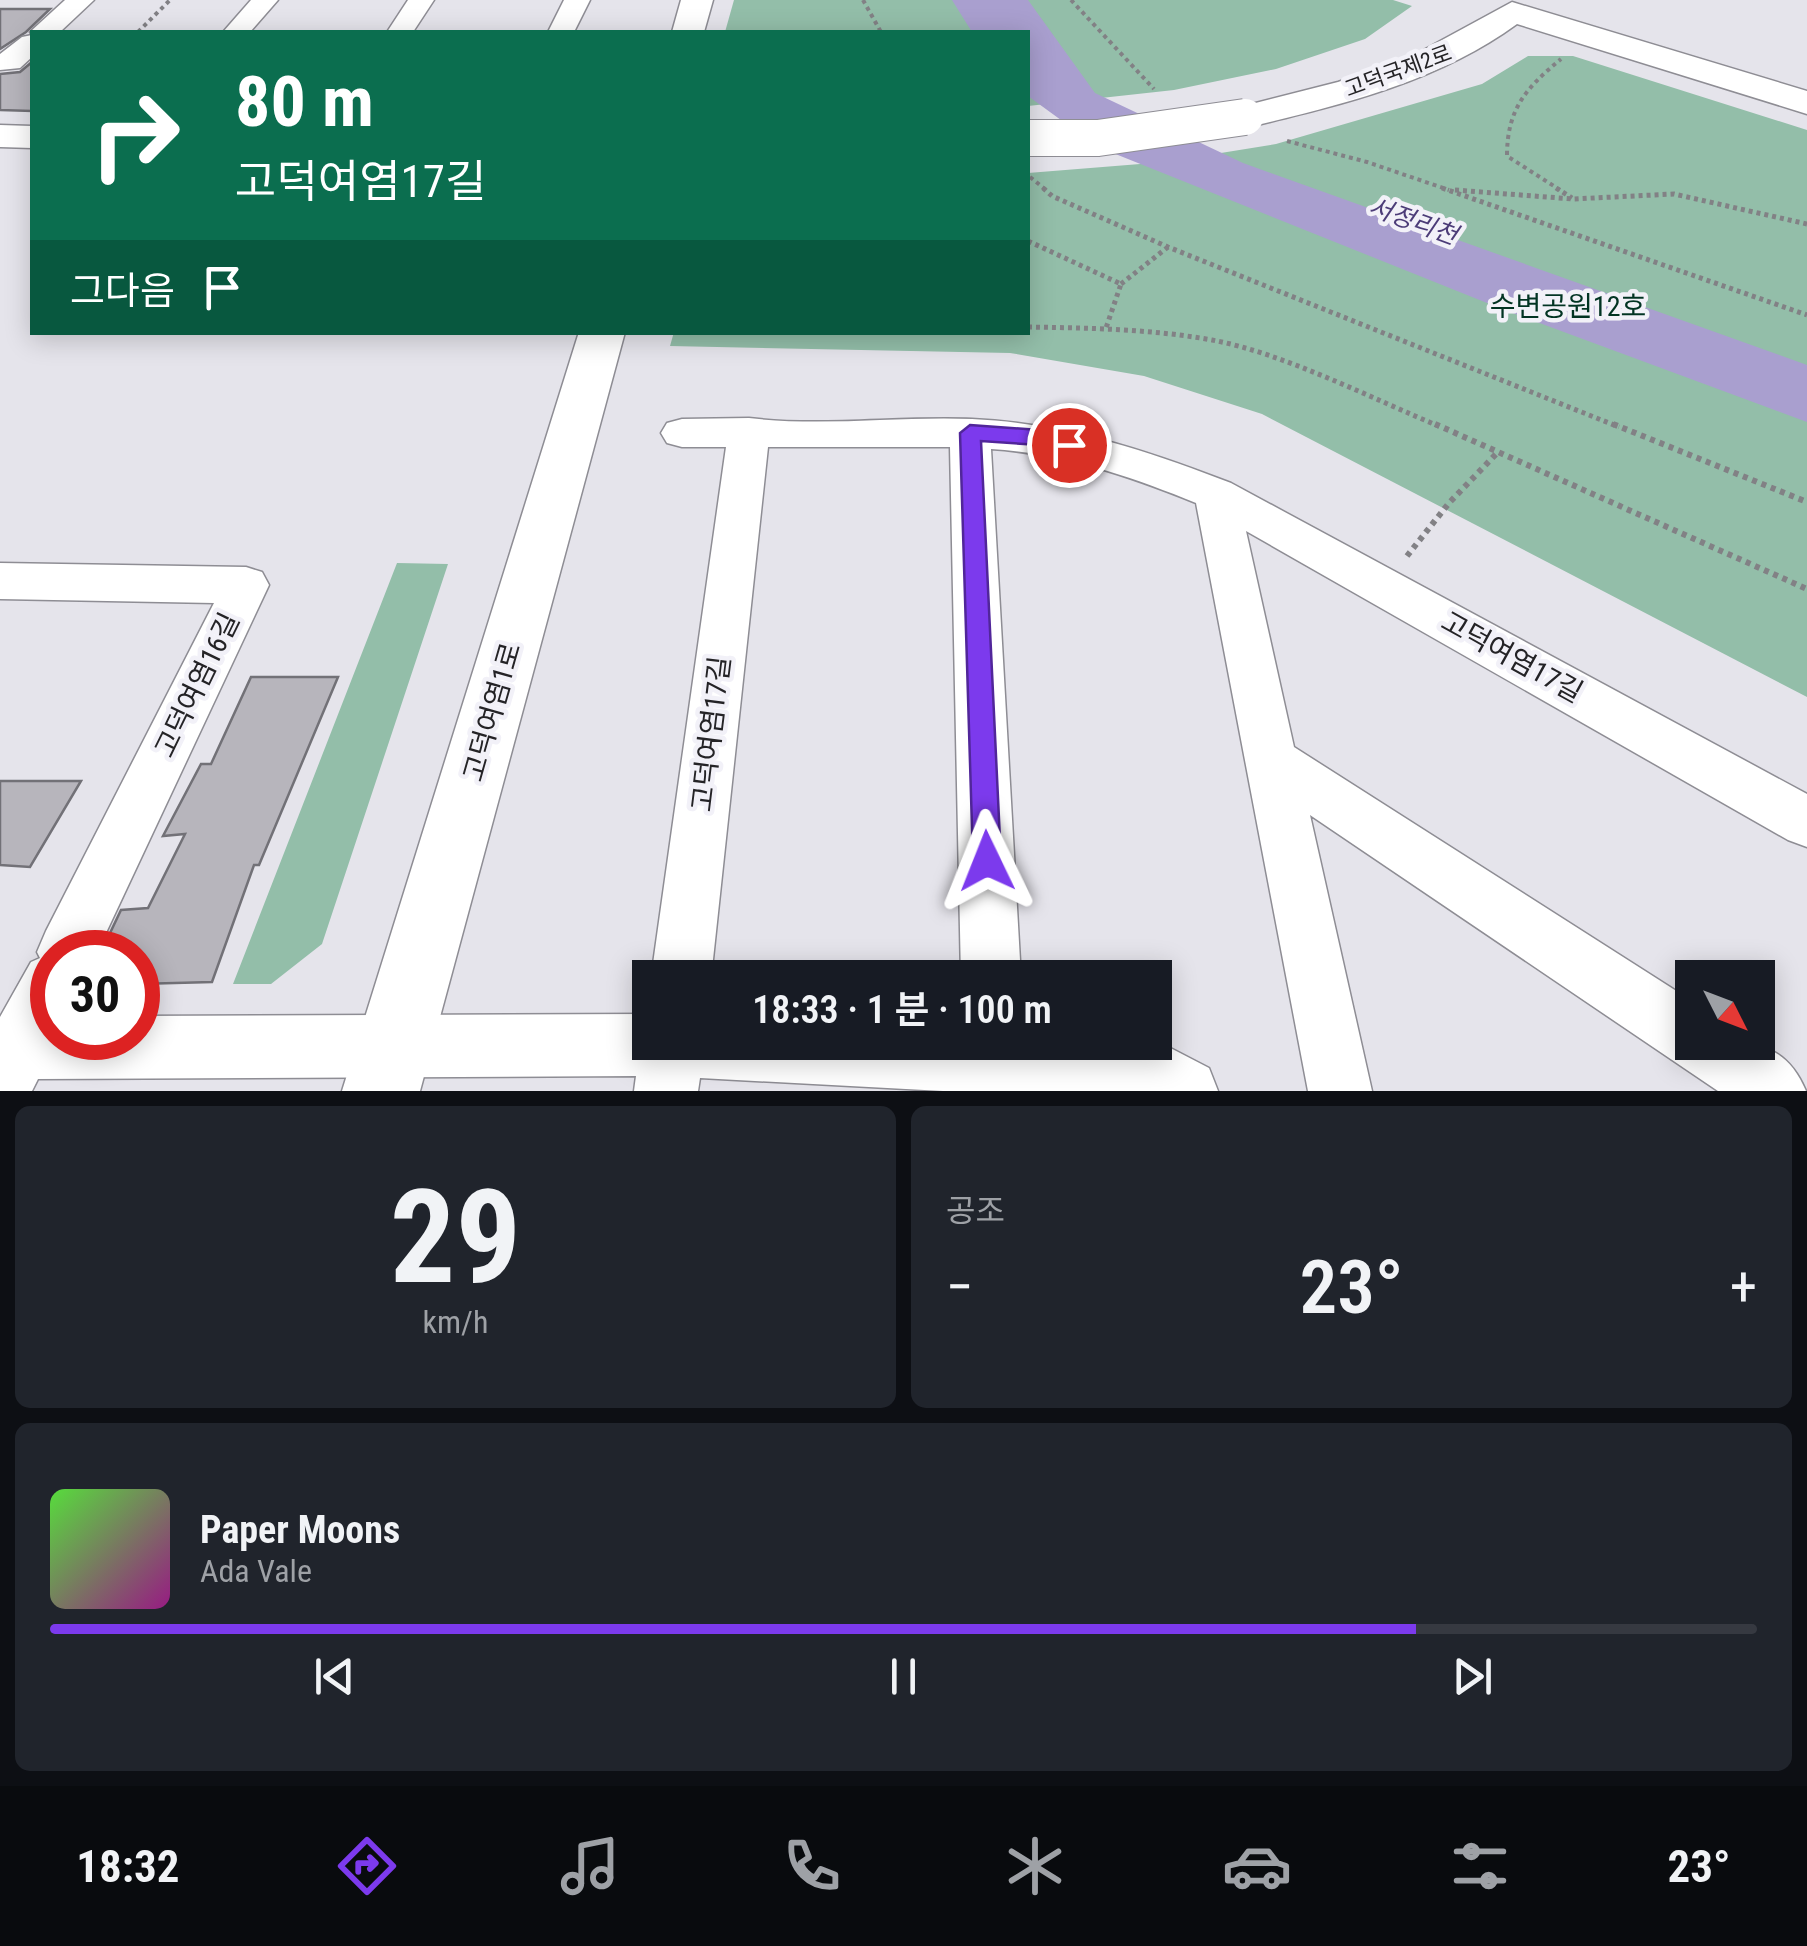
<!DOCTYPE html>
<html lang="ko">
<meta charset="utf-8">
<style>
body{margin:0;font-family:"Roboto Condensed","Noto Sans KR",sans-serif;background:#20242c;color:#f1f3f6;height:100vh;display:flex;flex-direction:column;font-size:38px;white-space:nowrap}
*{box-sizing:border-box;margin:0}
p{font-size:32px;color:#9ea1a6}
.icon{flex:none;width:55px;height:55px;fill:none;stroke:currentColor;stroke-width:2;stroke-linecap:round;stroke-linejoin:round}
.map{position:relative;height:1091px;overflow:hidden}
.details{display:flex;flex-direction:column;gap:15px;padding:15px;background:#0d0f14;flex:1}
.details>*{flex:none}
.top-card{position:absolute;left:30px;top:30px;width:1000px;height:305px;border-radius:0px;box-shadow:0 5px 25px #0003;background:#0b6e4f;color:#fff;overflow:hidden}
.needle{width:65px;rotate:132deg}
.tools{position:absolute;left:1675px;top:960px;display:grid;gap:20px}
.tools a{display:grid;place-items:center;width:100px;height:100px;border-radius:0px;background:#171b24;box-shadow:0 5px 25px #0003;font-size:50px}
.speed{position:absolute;left:30px;top:930px;display:flex;gap:20px;font-size:50px;font-weight:700;text-align:center}
.speed>*{display:grid;place-content:center;width:130px;height:130px;border-radius:50%;background:#171b24;box-shadow:0 5px 25px #0003;line-height:1}
.speed .limit{border:15px solid #d22;background:#fff;color:#111}
.pin{position:absolute;display:grid;place-items:center;width:85px;height:85px;color:#fff;margin:-42px;border:5px solid #fff;border-radius:50%;box-shadow:0 2px 10px #0007}
.me{position:absolute;width:110px;margin:-55px;rotate:358deg;stroke-linejoin:round;filter:drop-shadow(0 0 8px #0008)}
.turn{display:flex;align-items:center;gap:35px;height:210px;padding:0 40px;font-size:45px}
.turn .icon{width:130px;height:130px;stroke-width:2.5}
.turn b{display:block;font-size:70px;line-height:85px}
.then{display:flex;align-items:center;height:95px;padding:0 40px;background:#0003;gap:20px;font-size:38px}
.big{font-size:75px;font-weight:600;line-height:1.1}
.details .tile{flex:1;display:flex;flex-direction:column;justify-content:center;gap:15px;min-width:0;padding:0 35px;border-radius:15px;background:#20242c}
.details .dial{align-items:center;gap:0}
.dial b{font-size:130px;line-height:1}
.song{display:flex;align-items:center;gap:30px}
.cover{width:120px;height:120px;border-radius:15px;background:linear-gradient(135deg,hsl(110 70% 55%),hsl(310 70% 35%))}
.played{height:10px;border-radius:5px;background:linear-gradient(90deg,#7c3aed 80%,#363941 80%)}
.keys{display:flex;justify-content:space-around;direction:ltr}
.heat{display:flex;justify-content:space-between;align-items:center;font-size:55px;direction:ltr}
.details .tiles{flex:1;display:grid;gap:15px;grid-template-columns:1fr 1fr}
.tile:last-child{grid-column:span 2}
.trip{position:absolute;left:632px;top:960px;width:540px;height:100px;border-radius:0px;background:#171b24;box-shadow:0 5px 25px #0003;font-weight:600;line-height:100px;text-align:center}
.tab-bar{display:flex;height:160px;justify-content:space-around;align-items:center;background:#090b0e;color:#9ea1a6}
.tab-bar .icon{width:70px;height:70px}
.tab-bar .on{color:#7c3aed}
.tab-bar b{font-size:45px;color:#f1f3f6}
.map>svg:first-child{display:block}
.green{fill:#93bea9}
.water{fill:#a99fcf}
.building{fill:#b7b5bc;stroke:#727177;stroke-width:2.5}
.lines{fill:none;stroke-linecap:round;stroke-linejoin:round}
.street-casing{stroke:#8e8d94;stroke-width:3}
.secondary-casing{stroke:#8e8d94;stroke-width:3}
.path-far2{stroke:#828185;stroke-width:4;stroke-dasharray:4 4;stroke-linecap:butt}
.path-far1{stroke:#828185;stroke-width:5;stroke-dasharray:4 4;stroke-linecap:butt}
.path{stroke:#828185;stroke-width:6;stroke-dasharray:5 5;stroke-linecap:butt}
.street{fill:#fff;fill-rule:evenodd}
.secondary{fill:#fff;fill-rule:evenodd}
.secondary-bridge-casing{stroke:#8e8d94;stroke-width:38;stroke-linecap:butt}
.secondary-bridge{stroke:#fff;stroke-width:36}
.route{fill:#7c3aed;stroke:#51269a;stroke-width:2.5}
.labels{text-anchor:middle;dominant-baseline:central;stroke-width:9;stroke-linejoin:round;paint-order:stroke}
.far-street-label{font-size:22px;fill:#242326;stroke:#f2f1f8}
.far-water-label{font-size:25px;font-style:italic;fill:#4c3c78;stroke:#f2f1f8}
.park-label{font-size:28px;fill:#023423;stroke:#f2f1f8}
.street-label{font-size:28px;fill:#242326;stroke:#f2f1f8}
</style>
<div class="map">
<svg width="1807" height="1091" viewBox="0 0 1807 1091">
<rect width="100%" height="100%" fill="#e5e4eb"/>
<path class="green" d="M734,0H1393L1412,6L1365,39L1276,69L1174,90L1028,106V32H725Z
M1528,56H1573L1807,130V697L1262,414L1144,376L1010,353L670,346L674,332H1028V173L1165,162L1276,144L1482,84Z
M397,563L448,564L322,944L271,984H233Z"/>
<path class="water" d="M952,0H1028L1095,93L1243,163L1807,365V422L1507,311L1098,147L1028,96V32H972Z"/>
<path class="building" d="M0,9H50L26,32L0,49Z
M32,62V111L0,110V74L20,72Z
M251,677H338L259,865H254L212,982L138,984V952H101L121,910L148,908L185,834L163,836L201,764H211Z
M0,781H81L30,867L0,865Z"/>
<g class="lines">
<defs>
<path id="street" d="M65,0H94L60,32H32V57L20,68L0,70V54L22,37L32,35L30,32Z
M251,0H278L250,32H223Z
M408,0H434L413,32H387Z
M564,0H590L574,32H548Z
M749,418C822,427 898,416 972,419C1064,423 1146,450 1231,483L1807,794V847L1788,840L1246,531L1294,747L1692,1001V1042C1743,1042 1783,1036 1806,1091H1718L1310,815L1372,1091H1308L1196,503C1129,476 1065,454 991,449L1021,978H961L950,447H768L711,978H651L726,447H682L667,443L661,433L667,423L682,419Z
M0,563L246,567L262,572L269,585L97,952H52V1038H138V1016L650,1014V1042L1155,1040L1209,1068L1218,1091H943L700,1078L698,1091H634L636,1076L38,1079L32,1091H0V1017L31,962L40,958L37,952L46,931L214,603L0,599Z"/>
<path id="secondary" d="M681,0H713L704,32H672Z
M1512,2L1807,91V114L1517,24C1436,83 1340,105 1245,128L1232,125L1227,117L1232,109L1338,82L1407,59Z
M0,125L32,126V148L0,147Z
M579,332H625L420,1091H342Z"/>
</defs>
<use href="#street" class="street-casing"/>
<use href="#secondary" class="secondary-casing"/>
<path class="path-far2" d="M863,0L881,32
M1071,0L1154,89
M138,32L170,0
M1287,141L1367,162L1449,190
M1030,177L1046,190
M1455,190H1461
M1560,190L1507,156C1507,109 1526,88 1561,59"/>
<path class="path-far1" d="M1043,188L1052,196L1168,247L1619,427
M1442,188L1807,315
M1556,188L1572,198
M1455,190L1573,199L1674,194L1807,224
M1028,241L1121,284L1106,328
M1121,284L1168,247
M1028,327C1089,328 1151,329 1212,340C1283,353 1373,399 1441,427"/>
<path class="path" d="M1435,424L1807,589
M1613,424L1807,502
M1407,556L1449,503L1499,451"/>
<use href="#street" class="street"/>
<use href="#secondary" class="secondary"/>
<defs>
<path id="secondary-bridge" d="M1028,138H1098L1245,117"/>
</defs>
<use href="#secondary-bridge" class="secondary-bridge-casing"/>
<use href="#secondary-bridge" class="secondary-bridge"/>
</g>
<path class="route" d="M970,425L1039,430L1077,440L1080,445L1069,452L1039,445L981,441L1001,861L997,870L987,874L977,870L973,861L960,433Z"/>
<g class="labels">
<g class="far-street-label">
<text transform="translate(1398 71) rotate(-20)">고덕국제2로</text>
</g>
<g class="far-water-label">
<text transform="translate(1413 221) rotate(20)">서정리천</text>
</g>
<g class="park-label">
<text x="1568" y="306">수변공원12호</text>
</g>
<g class="street-label">
<text transform="translate(1512 657) rotate(29)">고덕여염17길</text>
<text transform="translate(197 685) rotate(-64)">고덕여염16길</text>
<text transform="translate(492 712) rotate(-74)">고덕여염1로</text>
<text transform="translate(711 734) rotate(-83)">고덕여염17길</text>
</g>
</g>
</svg>
<div class="tools">
<a><svg class="needle" viewBox="-14 -14 28 28"><path d="M0-13l5 13h-10z" fill="#e53935"/><path d="M0 13l5-13h-10z" fill="#9ea1a6"/></svg></a>
</div>
<div class="speed"><div class="limit">30</div></div>
<div class="pin" style="left:1069px;top:445px;background:#d93025"><svg class="icon" aria-label="arrive" viewBox="0 0 24 24"><path d="M6 21V4h12l-3 4 3 4H6"/></svg></div>
<svg class="me" style="left:987px;top:861px" viewBox="-20 -20 40 40"><path d="M0-17L14 15 0 8-14 15z" fill="#7c3aed" stroke="#fff" stroke-width="4"/></svg>
<div class="trip">18:33 · 1 분 · 100 m</div>
<div class="top-card">
<div class="turn"><svg class="icon" aria-label="right" viewBox="0 0 24 24"><path d="M7 20v-9h11M14 6l5 5-5 5"/></svg><div><b>80 m</b>고덕여염17길</div></div>
<div class="then">그다음<svg class="icon" aria-label="arrive" viewBox="0 0 24 24"><path d="M6 21V4h12l-3 4 3 4H6"/></svg></div>
</div>
</div>
<section class="details">
<div class="tiles">
<div class="tile dial"><b>29</b><p>km/h</p></div>
<div class="tile"><p>공조</p>
<div class="heat"><a>−</a><b class="big">23°</b><a>+</a></div>
</div>
<div class="tile">
<div class="song"><i class="cover"></i><div><b>Paper Moons</b><p>Ada Vale</p></div></div>
<div class="played"></div>
<div class="keys"><svg class="icon" aria-label="previous" viewBox="0 0 24 24"><path d="M18 5L8 12l10 7zM5 5v14"/></svg><svg class="icon" aria-label="pause" viewBox="0 0 24 24"><path d="M8 5v14M16 5v14"/></svg><svg class="icon" aria-label="next" viewBox="0 0 24 24"><path d="M6 5l10 7-10 7zM19 5v14"/></svg></div>
</div>
</div>
</section>
<nav class="tab-bar">
<b>18:32</b>
<svg class="icon on" aria-label="directions" viewBox="0 0 24 24"><path d="M12 3l9 9-9 9-9-9zM9 14v-3h6M13 9l2 2-2 2"/></svg>
<svg class="icon" aria-label="music" viewBox="0 0 24 24"><path d="M9 18V5l10-2v13"/><circle cx="6" cy="18" r="3"/><circle cx="16" cy="16" r="3"/></svg>
<svg class="icon" aria-label="phone" viewBox="0 0 24 24"><path d="M5 4h4l2 5-3 2q2 4 5 5l2-3 5 2v4C11 20 4 13 5 4z"/></svg>
<svg class="icon" aria-label="climate" viewBox="0 0 24 24"><path d="M12 3v18M4 7l16 10M4 17L20 7"/></svg>
<svg class="icon" aria-label="car" viewBox="0 0 24 24"><path d="M5 17H2v-5l4-1 3-4h7l3 4 3 1v5h-3M9 17h6M6 11h13"/><circle cx="7" cy="17" r="2"/><circle cx="17" cy="17" r="2"/></svg>
<svg class="icon" aria-label="filters" viewBox="0 0 24 24"><path d="M4 7h16M4 17h16"/><circle cx="9" cy="7" r="2"/><circle cx="15" cy="17" r="2"/></svg>
<b>23°</b>
</nav>
